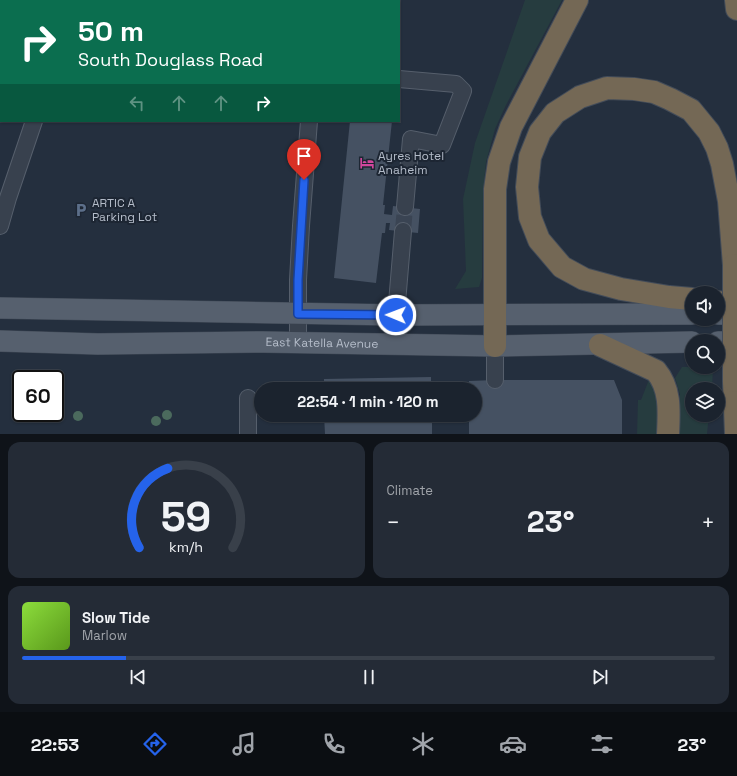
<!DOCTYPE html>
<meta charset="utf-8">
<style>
body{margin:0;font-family:"Space Grotesk",sans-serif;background:#242b36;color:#f1f3f6;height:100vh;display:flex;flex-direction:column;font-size:15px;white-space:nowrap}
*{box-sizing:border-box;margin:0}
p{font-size:13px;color:#a0a4aa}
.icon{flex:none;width:22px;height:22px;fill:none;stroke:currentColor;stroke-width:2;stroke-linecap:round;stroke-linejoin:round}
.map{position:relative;height:434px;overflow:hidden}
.drawer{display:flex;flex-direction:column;gap:8px;padding:8px;background:#0f1319;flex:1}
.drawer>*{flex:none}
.guide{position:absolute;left:0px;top:0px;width:400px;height:122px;box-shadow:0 1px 3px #0004,0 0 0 1px #39404a;background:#0b6e4f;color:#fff;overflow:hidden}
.controls{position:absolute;left:685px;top:286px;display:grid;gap:8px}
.controls a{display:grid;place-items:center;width:40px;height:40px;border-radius:50%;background:#1b232e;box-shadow:0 1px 3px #0004,0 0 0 1px #39404a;font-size:20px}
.speed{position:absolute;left:12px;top:370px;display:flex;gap:8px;font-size:20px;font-weight:700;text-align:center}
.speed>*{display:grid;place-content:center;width:52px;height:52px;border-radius:50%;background:#1b232e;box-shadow:0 1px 3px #0004,0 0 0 1px #39404a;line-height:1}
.speed .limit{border:2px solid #111;border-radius:6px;background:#fff;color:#111}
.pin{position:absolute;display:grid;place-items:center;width:34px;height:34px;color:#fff;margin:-41px -17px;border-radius:50% 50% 50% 0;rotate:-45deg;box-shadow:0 0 4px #0007}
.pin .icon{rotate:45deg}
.me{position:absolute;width:44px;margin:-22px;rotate:271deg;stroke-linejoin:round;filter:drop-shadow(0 0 3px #0008)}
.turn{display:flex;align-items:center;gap:14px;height:84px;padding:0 12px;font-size:18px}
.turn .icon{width:52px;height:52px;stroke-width:2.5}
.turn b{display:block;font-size:28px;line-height:34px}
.lanes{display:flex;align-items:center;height:38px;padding:0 12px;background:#0003;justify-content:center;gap:20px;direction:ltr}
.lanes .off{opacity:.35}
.big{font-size:30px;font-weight:700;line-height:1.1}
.drawer .widget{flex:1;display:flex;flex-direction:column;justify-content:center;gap:6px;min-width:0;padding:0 14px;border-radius:12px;background:#242b36}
.drawer .dial{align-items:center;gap:0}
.dial svg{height:104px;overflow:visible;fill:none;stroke:#39404a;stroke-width:7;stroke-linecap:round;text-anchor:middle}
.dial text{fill:#f1f3f6;stroke:none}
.song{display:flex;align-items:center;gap:12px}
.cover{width:48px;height:48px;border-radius:6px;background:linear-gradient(135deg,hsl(90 70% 55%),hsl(90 70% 35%))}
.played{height:4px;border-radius:2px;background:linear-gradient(90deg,#2563eb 15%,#39404a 15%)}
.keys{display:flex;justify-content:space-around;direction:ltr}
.heat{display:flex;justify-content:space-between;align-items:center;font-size:22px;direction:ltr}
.drawer .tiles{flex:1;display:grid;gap:8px;grid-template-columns:1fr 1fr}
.widget:last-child{grid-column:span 2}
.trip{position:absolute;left:254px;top:382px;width:228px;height:40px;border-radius:20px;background:#1b232e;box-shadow:0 1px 3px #0004,0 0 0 1px #39404a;font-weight:700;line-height:40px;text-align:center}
.dock{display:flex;height:64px;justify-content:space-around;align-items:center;background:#0b0e12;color:#a0a4aa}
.dock .icon{width:28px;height:28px}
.dock .current{color:#2563eb}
.dock b{font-size:18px;color:#f1f3f6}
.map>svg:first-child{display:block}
.green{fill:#263c3f}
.building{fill:#455162}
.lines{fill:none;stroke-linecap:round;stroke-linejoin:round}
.minor-tunnel{stroke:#3a4453;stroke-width:16;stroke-dasharray:16 8;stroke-linecap:butt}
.minor-casing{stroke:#565f6c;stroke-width:18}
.major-casing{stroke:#414a57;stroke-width:22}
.highway-casing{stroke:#434c59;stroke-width:24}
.minor{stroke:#38414e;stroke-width:16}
.major{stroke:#56606e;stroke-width:21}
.highway{stroke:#746855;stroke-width:22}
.highway-bridge-casing{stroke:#434c59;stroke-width:24;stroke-linecap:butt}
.highway-bridge{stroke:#746855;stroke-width:22}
.tree{fill:#4b6a5d}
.route-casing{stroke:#184099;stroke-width:10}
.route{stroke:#2563eb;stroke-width:7}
.labels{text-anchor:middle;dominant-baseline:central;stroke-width:4;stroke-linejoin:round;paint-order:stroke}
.poi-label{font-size:12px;fill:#b4bcc9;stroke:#1d2633;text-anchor:start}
.street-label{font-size:12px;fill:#b4bcc9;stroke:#1d2633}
</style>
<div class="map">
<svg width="737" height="434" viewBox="0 0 737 434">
<rect width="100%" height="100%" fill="#242f3e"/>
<path class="green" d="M525,0H562L506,105L495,129L486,162L483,193L482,278L479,287L455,289L466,271L463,199L475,143Z
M682,367H713L712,389H692V415H709L707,434H679L680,394L675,378Z
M650,377L659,388L662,434H637L638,400H641Z"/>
<path class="building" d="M350,121H392L383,205H385L384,214L392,215L393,206L420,209L418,233L389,230L390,223H386L385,233H382L376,283L334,278Z
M431,377V389H324V379Z
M495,380H614L622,400V434H469V415H475V389H469V381Z
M324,415H432V434H325Z"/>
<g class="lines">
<path class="minor-tunnel" d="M403,231L405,207"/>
<defs>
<path id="minor" d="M76,1V0
M325,1V0
M399,79L456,84L463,91L442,145L411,139L405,207
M0,226L8,198L34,121
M396,315L403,231
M298,343V280L301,226L309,121
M495,380V346
M248,434V398"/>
<g id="major">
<path d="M0,308L396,315L692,314"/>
<path d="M718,314H737"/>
<path id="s1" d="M0,341L98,344L263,342L495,346L692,342"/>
<path d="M718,342H737"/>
</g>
<path id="highway" d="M736,0L737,9
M692,299L669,297L621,289L584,279L562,267L539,240L530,217L527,187L530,157L540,132L555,113L580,97L607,88L634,89L654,92L670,99L691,110L709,132L717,148L722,164L729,201L734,265
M718,302L737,305
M600,345L656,371C671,389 669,412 668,434
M495,346V189L499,162L511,127L577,0
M734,381L736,434"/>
</defs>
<use href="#minor" class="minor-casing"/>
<use href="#major" class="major-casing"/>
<use href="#highway" class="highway-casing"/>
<use href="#minor" class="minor"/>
<use href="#major" class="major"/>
<use href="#highway" class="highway"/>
<defs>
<path id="highway-bridge" d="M734,381V265"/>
</defs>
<use href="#highway-bridge" class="highway-bridge-casing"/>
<use href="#highway-bridge" class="highway-bridge"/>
</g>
<g class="tree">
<circle cx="167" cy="415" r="5"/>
<circle cx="78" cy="416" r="5"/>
<circle cx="156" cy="421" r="5"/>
</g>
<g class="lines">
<defs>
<path id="route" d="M304,180L298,280V314L396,315"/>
</defs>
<use href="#route" class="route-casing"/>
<use href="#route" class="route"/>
</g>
<defs>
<symbol id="hotel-bare" viewBox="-9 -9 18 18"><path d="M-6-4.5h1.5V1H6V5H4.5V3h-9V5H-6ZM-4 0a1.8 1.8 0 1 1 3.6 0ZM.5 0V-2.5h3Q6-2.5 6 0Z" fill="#d1479c" stroke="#1d2633" stroke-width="2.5" paint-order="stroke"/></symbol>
<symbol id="parking-bare" viewBox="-9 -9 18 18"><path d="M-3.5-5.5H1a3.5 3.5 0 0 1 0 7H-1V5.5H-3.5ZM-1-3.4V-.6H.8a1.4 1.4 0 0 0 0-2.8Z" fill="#5c6f8a" stroke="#1d2633" stroke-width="2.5" paint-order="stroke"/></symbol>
</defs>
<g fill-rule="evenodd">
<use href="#hotel-bare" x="357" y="153" width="20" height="20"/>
<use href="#parking-bare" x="71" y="200" width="20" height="20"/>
</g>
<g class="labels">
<g class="poi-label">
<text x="378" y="156">Ayres Hotel<tspan x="378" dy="14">Anaheim</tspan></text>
<text x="92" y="203">ARTIC A<tspan x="92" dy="14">Parking Lot</tspan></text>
</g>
<g class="street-label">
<text stroke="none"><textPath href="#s1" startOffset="322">East Katella Avenue</textPath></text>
</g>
</g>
</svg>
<div class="controls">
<a><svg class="icon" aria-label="sound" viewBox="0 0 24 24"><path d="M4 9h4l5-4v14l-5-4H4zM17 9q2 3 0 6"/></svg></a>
<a><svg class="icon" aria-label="search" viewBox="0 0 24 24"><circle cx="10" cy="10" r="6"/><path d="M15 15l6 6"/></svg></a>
<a><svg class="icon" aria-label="layers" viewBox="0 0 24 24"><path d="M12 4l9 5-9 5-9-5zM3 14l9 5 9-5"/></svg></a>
</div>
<div class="speed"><div class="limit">60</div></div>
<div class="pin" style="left:304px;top:180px;background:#d93025"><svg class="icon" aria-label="arrive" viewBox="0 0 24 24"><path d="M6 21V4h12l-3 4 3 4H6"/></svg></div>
<svg class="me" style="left:396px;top:315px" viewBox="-20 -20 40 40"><circle r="17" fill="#2563eb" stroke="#fff" stroke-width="3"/><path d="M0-11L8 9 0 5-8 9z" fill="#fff"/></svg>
<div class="trip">22:54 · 1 min · 120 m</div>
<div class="guide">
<div class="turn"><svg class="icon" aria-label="right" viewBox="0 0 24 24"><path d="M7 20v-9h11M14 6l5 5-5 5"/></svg><div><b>50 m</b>South Douglass Road</div></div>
<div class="lanes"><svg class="icon off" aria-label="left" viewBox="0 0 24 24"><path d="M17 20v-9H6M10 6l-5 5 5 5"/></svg><svg class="icon off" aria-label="ahead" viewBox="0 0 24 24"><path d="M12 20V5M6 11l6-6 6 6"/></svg><svg class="icon off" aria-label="ahead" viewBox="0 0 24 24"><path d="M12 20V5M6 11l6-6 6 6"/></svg><svg class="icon" aria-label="right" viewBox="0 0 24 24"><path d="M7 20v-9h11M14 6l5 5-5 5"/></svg></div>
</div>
</div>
<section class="drawer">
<div class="tiles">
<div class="widget dial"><svg viewBox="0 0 100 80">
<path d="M14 69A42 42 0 1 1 86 69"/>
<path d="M14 69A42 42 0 0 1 36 8" stroke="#2563eb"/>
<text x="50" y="56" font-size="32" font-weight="700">59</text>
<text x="50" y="72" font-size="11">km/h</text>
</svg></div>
<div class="widget"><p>Climate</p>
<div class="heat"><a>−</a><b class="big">23°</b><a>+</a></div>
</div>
<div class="widget">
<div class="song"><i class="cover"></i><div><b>Slow Tide</b><p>Marlow</p></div></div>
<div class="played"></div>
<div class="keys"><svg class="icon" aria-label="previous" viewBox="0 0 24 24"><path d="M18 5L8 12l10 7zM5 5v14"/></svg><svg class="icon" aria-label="pause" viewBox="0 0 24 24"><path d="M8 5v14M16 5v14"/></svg><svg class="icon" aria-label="next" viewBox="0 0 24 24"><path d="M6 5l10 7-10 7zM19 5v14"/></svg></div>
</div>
</div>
</section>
<nav class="dock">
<b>22:53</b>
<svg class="icon current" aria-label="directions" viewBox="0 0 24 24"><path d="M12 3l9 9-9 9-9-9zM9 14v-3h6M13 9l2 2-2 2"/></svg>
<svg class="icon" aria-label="music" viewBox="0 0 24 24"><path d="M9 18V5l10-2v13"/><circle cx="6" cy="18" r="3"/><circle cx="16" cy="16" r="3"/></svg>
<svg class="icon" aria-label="phone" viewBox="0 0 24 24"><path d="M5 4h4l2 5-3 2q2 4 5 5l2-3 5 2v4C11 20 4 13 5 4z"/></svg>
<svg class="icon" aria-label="climate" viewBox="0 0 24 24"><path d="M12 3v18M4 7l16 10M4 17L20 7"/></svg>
<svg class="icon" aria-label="car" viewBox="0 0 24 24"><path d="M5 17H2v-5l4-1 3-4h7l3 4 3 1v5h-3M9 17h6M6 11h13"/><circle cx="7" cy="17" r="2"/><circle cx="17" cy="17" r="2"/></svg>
<svg class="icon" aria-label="filters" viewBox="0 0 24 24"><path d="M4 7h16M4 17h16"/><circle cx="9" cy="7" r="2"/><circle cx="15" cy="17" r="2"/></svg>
<b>23°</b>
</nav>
